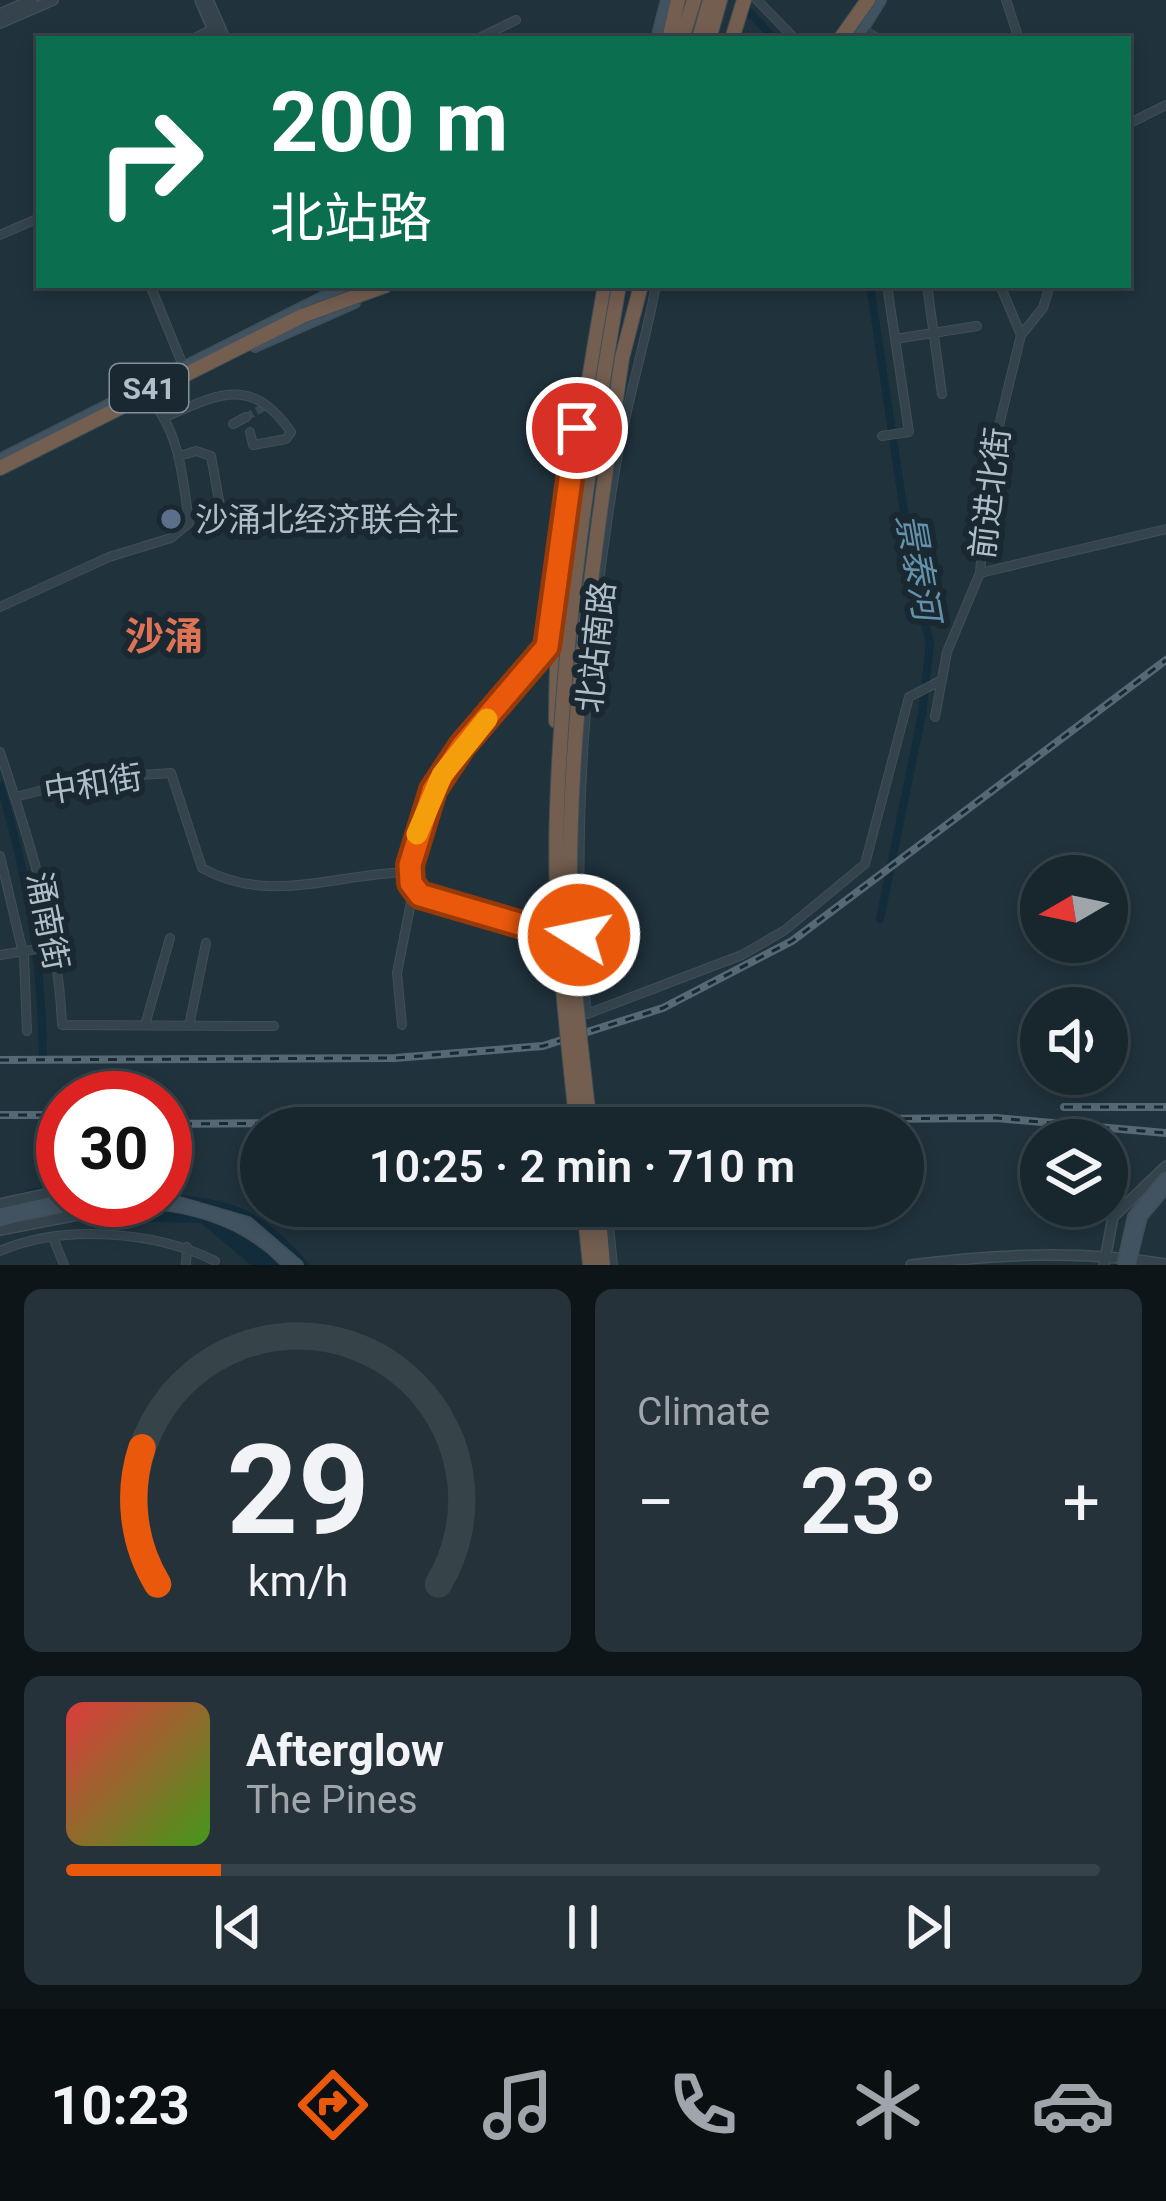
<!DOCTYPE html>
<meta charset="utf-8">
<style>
body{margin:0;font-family:Roboto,"Noto Sans SC",sans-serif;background:#253239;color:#f1f3f6;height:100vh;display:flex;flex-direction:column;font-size:45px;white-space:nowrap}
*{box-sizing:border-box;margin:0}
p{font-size:39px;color:#9fa5aa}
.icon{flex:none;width:66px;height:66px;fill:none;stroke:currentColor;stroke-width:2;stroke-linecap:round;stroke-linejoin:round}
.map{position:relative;height:1265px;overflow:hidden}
.side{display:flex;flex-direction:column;gap:24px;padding:24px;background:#0d1519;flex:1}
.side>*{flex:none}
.guide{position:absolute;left:36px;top:36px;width:1095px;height:252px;border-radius:0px;box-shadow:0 6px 18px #0003,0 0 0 3px #364349;background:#0b6e4f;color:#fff;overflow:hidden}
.needle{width:78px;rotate:261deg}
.buttons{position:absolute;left:1020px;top:855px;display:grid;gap:24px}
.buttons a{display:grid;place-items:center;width:108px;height:108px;border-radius:50%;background:#18262d;box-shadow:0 6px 18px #0003,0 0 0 3px #364349;font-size:60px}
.speed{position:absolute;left:36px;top:1071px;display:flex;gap:24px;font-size:60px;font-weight:700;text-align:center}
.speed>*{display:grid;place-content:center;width:156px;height:156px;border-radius:50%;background:#18262d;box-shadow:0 6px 18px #0003,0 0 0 3px #364349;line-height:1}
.speed .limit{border:18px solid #d22;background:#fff;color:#111}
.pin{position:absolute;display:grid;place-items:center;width:102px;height:102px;color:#fff;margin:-51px;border:6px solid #fff;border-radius:50%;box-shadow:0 3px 12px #0007}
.me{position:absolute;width:132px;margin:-66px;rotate:280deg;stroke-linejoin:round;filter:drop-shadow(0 0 9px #0008)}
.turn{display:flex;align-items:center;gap:42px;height:252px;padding:0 36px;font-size:54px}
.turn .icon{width:156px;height:156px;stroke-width:2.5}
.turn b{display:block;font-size:84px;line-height:102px}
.big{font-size:90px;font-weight:600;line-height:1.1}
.side .card{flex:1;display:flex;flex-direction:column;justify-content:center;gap:18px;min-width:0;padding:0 42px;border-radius:18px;background:#253239}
.side .dial{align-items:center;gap:0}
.dial svg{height:312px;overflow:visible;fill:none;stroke:#364349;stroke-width:7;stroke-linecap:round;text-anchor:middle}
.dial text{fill:#f1f3f6;stroke:none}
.song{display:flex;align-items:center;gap:36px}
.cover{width:144px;height:144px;border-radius:18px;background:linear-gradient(135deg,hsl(0 70% 55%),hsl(100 70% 35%))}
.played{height:12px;border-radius:6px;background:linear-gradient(90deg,#ea580c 15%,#364349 15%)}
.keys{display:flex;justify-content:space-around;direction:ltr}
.heat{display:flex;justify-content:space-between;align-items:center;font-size:66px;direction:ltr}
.side .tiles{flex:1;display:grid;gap:24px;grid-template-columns:1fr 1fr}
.card:last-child{grid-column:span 2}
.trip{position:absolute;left:240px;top:1107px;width:684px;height:120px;border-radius:60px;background:#18262d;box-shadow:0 6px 18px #0003,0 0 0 3px #364349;font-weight:600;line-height:120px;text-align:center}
.tab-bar{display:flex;height:192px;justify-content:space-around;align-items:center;background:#0a0f12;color:#9fa5aa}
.tab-bar .icon{width:84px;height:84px}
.tab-bar .current{color:#ea580c}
.tab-bar b{font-size:54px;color:#f1f3f6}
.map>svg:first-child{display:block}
.water{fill:#122c3b}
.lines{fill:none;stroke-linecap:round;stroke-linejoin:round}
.canal{stroke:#122c3b;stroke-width:8}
.minor-tunnel{stroke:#354751;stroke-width:8;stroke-dasharray:8 4;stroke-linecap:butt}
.minor-casing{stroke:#404f58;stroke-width:10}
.tertiary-casing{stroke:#404f58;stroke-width:12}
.secondary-casing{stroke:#404f58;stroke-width:12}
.motorway-casing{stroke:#3f4e57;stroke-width:16}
.minor{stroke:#34434c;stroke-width:8}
.tertiary{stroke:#34434c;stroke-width:9}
.secondary{stroke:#415360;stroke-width:9}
.motorway{stroke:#735e50;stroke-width:14}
.rail-casing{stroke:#556874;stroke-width:8}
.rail{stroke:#192831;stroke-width:3;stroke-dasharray:9;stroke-linecap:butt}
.secondary-bridge-casing{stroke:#404f58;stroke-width:12;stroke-linecap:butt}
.motorway-bridge-casing{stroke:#3f4e57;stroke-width:16;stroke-linecap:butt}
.secondary-bridge{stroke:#415360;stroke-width:9}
.motorway-bridge{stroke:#735e50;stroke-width:14}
.route-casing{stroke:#983908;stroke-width:30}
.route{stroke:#ea580c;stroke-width:21}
.slow{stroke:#f59e0b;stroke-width:21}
.service-dot{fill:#5c6f8a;stroke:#192831;stroke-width:4.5}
.labels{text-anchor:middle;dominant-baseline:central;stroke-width:12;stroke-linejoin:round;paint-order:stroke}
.shield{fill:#192831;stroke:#82919b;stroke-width:3}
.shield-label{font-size:30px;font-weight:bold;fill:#afbec8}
.street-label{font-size:33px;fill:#afbec8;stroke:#192831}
.poi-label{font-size:33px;fill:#afbec8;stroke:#192831;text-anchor:start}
.water-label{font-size:36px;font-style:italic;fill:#6492ab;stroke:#192831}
.quarter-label{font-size:39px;font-weight:bold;fill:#de7355;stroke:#192831}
</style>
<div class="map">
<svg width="1166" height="1265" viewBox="0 0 1166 1265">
<rect width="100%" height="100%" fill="#20323c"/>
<path class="water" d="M63,1187V1200H165V1194C237,1199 262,1210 310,1265H251L201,1223L49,1219L0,1234V1200L34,1188Z"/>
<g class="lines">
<path class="canal" d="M746,9L775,39
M870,285L914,579L930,643L922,714L880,919
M0,785C29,879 41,958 43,1056"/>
<path class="minor-tunnel" d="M246,417L266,406"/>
<defs>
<path id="minor" d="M757,0L795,39
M1006,0L1019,39
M862,29L879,39
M192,39L213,29
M477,39L516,20
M1128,124L1166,105
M0,235L39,218
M150,285L182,363
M656,285C645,345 626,404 616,465C588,634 568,845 587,1014L742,955L785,930L865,864L909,697L940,681
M927,285L942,394
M1000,285L1021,335
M895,339L977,326
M165,417C218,394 251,375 291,432L286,439L253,445L250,432
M233,424L246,417
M882,436L909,432L887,285
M179,456L196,451L211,456L220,506
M980,573L1166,529
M0,607L109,557L171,538L189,523C183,479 180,431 149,398
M554,613L540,659L462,746L433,790L410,865L411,883L420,895L560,934
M935,717L947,652L980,573L988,471L1021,335L1043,308L1050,285
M0,752C30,842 58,929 62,1025L274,1026
M15,797L92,778L171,773L202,868C270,906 337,873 410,872
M0,856L24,957L27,1031
M0,955L55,946
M145,1025L170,938
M402,1025L397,973L413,892
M189,1026L206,943
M607,1206L613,1265
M54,1240L64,1265
M0,1251C63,1224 155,1231 215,1261
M186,1265L187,1247"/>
<path id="tertiary" d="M200,0L217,39
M208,0L225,39
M0,14L32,0
M0,23L53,0
M0,1204L63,1190
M0,1230L124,1206
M911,1265C997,1254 1080,1250 1166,1264
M1104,1265L1113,1217L1166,1166"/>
<path id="secondary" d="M656,39L666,0
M857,39L881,0
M255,347L355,303
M0,459L346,285
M165,1198L248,1222L298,1265
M0,1213L63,1199
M0,1222C93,1194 216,1187 288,1265"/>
<path id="motorway" d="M669,39L678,0
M682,39L694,0
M699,39L710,0
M709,39L720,0
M732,39L744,0
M622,358L641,285
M0,468L302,316
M556,721C556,575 580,428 605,285
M584,1206L590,1265
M598,1206L603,1265"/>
</defs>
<use href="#minor" class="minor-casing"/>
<use href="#tertiary" class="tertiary-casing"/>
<use href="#secondary" class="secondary-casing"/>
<use href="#motorway" class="motorway-casing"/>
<use href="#minor" class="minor"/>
<use href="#tertiary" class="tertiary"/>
<use href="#secondary" class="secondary"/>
<use href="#motorway" class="motorway"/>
<defs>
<path id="rail" d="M0,1060L395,1058L543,1046L663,1008L792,941L1166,660
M1064,1107H1166
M0,1115H63
M165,1124L996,1118L1166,1133"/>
</defs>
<use href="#rail" class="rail-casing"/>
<use href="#rail" class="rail"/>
<defs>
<path id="secondary-bridge" d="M1122,1265L1133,1216L1166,1176
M1130,1265L1142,1217L1166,1188"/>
<path id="motorway-bridge" d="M841,38L868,0
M302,316L387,285
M577,1128C566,1022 553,916 557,810C563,634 589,458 619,285
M590,1128C582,1052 571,975 570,899C568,718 596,537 622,358"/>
</defs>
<use href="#secondary-bridge" class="secondary-bridge-casing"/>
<use href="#motorway-bridge" class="motorway-bridge-casing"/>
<use href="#secondary-bridge" class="secondary-bridge"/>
<use href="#motorway-bridge" class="motorway-bridge"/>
</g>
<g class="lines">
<defs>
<path id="route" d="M577,428L547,647L462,746L433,790L410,865L411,883L420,895L546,932L579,935"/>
</defs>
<use href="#route" class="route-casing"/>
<use href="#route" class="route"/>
<path class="slow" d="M417,834L442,775L487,719"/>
</g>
<circle class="service-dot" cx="171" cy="519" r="12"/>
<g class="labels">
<rect class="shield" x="110" y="364" width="78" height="48" rx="9"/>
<g class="shield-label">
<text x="149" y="388">S41</text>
</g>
<g class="street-label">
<text transform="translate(990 493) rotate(-83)">前进北街</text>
<text transform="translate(596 647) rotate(-84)">北站南路</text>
<text transform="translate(93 784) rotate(-9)">中和街</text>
<text transform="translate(48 921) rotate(79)">涌南街</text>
</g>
<g class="poi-label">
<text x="195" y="519">沙涌北经济联合社</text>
</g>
<g class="water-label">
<text transform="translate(918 567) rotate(80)">景泰河</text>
</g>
<g class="quarter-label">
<text x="164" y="637">沙涌</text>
</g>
</g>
</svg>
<div class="buttons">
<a><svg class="needle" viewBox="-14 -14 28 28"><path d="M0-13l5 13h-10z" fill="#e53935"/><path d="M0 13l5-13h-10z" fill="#9fa5aa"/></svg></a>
<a><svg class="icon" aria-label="sound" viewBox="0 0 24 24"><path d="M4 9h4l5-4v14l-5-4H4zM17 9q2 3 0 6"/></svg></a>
<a><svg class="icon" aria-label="layers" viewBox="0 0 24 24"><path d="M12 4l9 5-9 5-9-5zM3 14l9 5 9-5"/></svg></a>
</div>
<div class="speed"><div class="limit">30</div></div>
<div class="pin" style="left:577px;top:428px;background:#d93025"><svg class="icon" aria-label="arrive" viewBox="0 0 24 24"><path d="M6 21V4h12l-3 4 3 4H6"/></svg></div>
<svg class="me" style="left:579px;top:935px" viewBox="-20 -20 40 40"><circle r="17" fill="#ea580c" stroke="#fff" stroke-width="3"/><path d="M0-11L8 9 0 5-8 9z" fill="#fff"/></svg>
<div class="trip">10:25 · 2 min · 710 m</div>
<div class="guide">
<div class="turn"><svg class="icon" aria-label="right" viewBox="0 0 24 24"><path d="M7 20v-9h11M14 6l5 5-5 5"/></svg><div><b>200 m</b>北站路</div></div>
</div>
</div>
<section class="side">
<div class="tiles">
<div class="card dial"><svg viewBox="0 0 100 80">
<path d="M14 69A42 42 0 1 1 86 69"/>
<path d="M14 69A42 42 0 0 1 10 34" stroke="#ea580c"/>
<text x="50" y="56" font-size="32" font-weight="700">29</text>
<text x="50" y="72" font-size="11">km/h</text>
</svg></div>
<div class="card"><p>Climate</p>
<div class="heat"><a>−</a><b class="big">23°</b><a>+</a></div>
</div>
<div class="card">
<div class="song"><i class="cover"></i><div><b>Afterglow</b><p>The Pines</p></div></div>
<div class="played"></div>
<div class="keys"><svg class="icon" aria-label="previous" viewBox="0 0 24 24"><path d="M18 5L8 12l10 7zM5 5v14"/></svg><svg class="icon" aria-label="pause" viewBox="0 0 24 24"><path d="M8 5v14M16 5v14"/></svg><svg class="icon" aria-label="next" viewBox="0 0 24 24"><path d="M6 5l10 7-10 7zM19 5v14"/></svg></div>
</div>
</div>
</section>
<nav class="tab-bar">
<b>10:23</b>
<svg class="icon current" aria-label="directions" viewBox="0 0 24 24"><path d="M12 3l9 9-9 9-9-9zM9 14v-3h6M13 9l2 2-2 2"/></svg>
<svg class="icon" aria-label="music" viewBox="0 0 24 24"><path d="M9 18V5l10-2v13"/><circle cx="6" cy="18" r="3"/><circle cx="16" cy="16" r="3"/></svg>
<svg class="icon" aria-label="phone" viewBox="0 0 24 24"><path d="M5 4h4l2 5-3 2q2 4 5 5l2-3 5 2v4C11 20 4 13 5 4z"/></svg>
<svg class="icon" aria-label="climate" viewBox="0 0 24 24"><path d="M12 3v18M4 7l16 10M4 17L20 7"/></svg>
<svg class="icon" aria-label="car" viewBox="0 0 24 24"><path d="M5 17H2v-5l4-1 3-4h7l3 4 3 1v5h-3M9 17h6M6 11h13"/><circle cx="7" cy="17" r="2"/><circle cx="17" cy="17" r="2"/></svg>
</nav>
